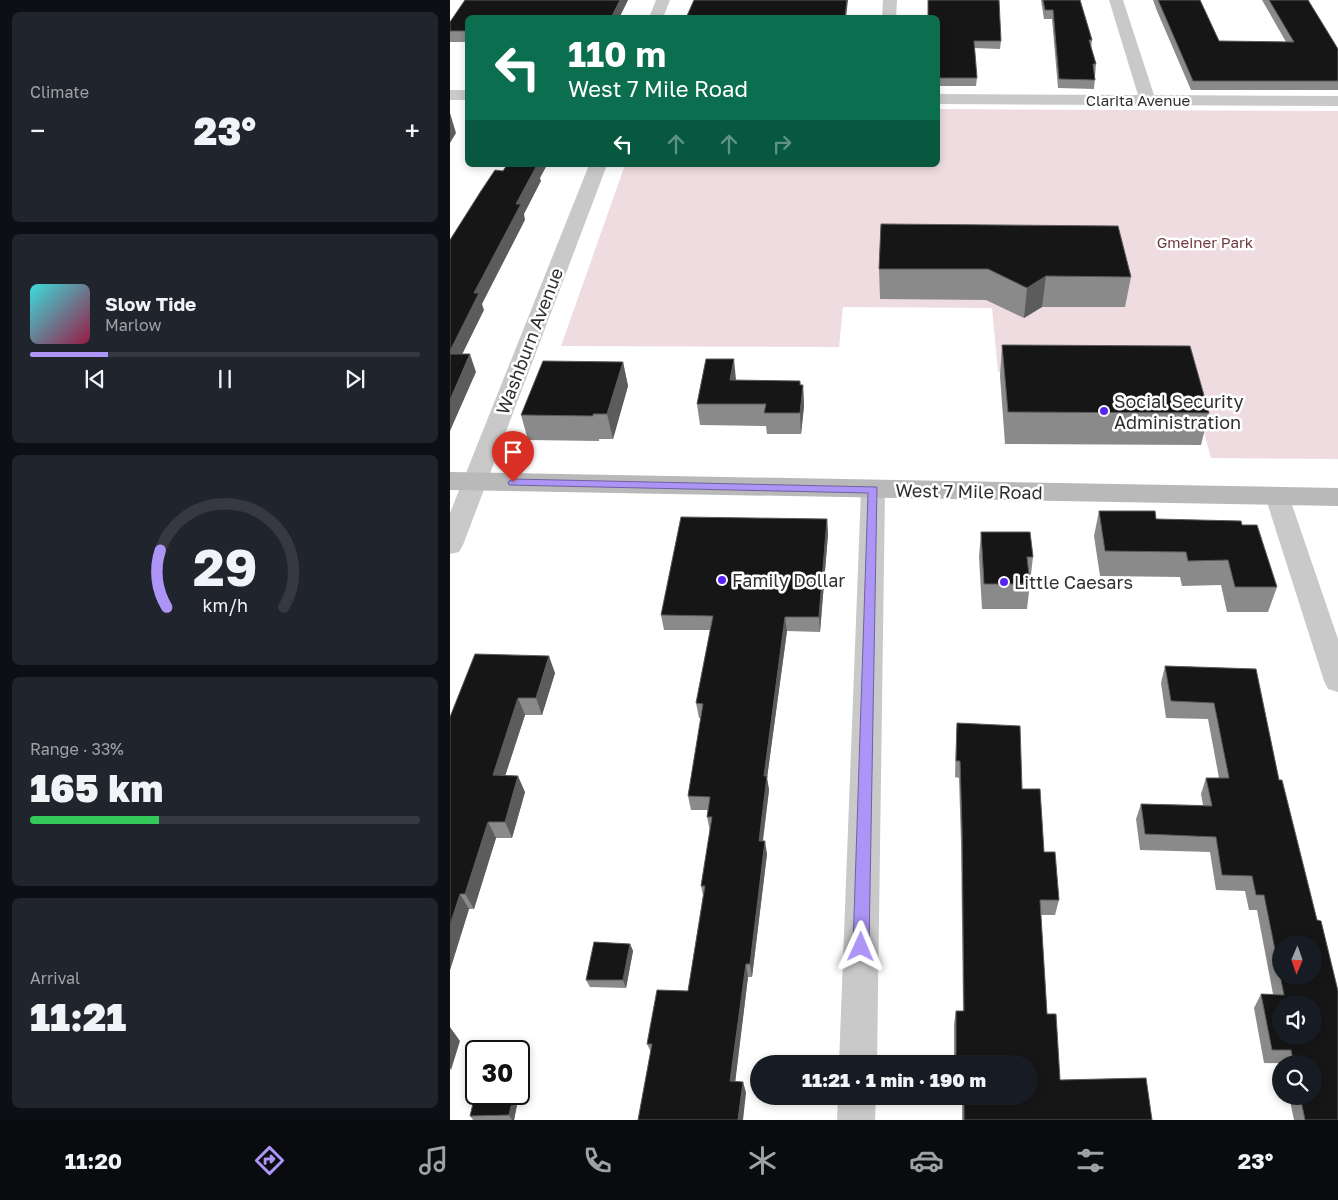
<!DOCTYPE html>
<meta charset="utf-8">
<style>
body{margin:0;font-family:"Golos Text",sans-serif;background:#20242c;color:#f1f3f6;height:100vh;display:flex;flex-direction:column;font-size:19px;white-space:nowrap}
*{box-sizing:border-box;margin:0}
p{font-size:16px;color:#9ea1a6}
.icon{flex:none;width:28px;height:28px;fill:none;stroke:currentColor;stroke-width:2;stroke-linecap:round;stroke-linejoin:round}
.map{position:relative;flex:1;overflow:hidden}
.panel{display:flex;flex-direction:column;gap:12px;padding:12px;background:#0d0f14;width:450px}
.panel>*{flex:none}
.top-card{position:absolute;left:15px;top:15px;width:475px;height:152px;border-radius:8px;box-shadow:0 2px 8px #0003;background:#0b6e4f;color:#fff;overflow:hidden}
.needle{width:32px;rotate:182deg}
.controls{position:absolute;left:822px;top:935px;display:grid;gap:10px}
.controls a{display:grid;place-items:center;width:50px;height:50px;border-radius:50%;background:#171b24;box-shadow:0 2px 8px #0003;font-size:25px}
.speed{position:absolute;left:15px;top:1040px;display:flex;gap:10px;font-size:25px;font-weight:700;text-align:center}
.speed>*{display:grid;place-content:center;width:65px;height:65px;border-radius:50%;background:#171b24;box-shadow:0 2px 8px #0003;line-height:1}
.speed .limit{border:2px solid #111;border-radius:8px;background:#fff;color:#111}
.pin{position:absolute;display:grid;place-items:center;width:42px;height:42px;color:#fff;margin:-51px -21px;border-radius:50% 50% 50% 0;rotate:-45deg;box-shadow:0 0 5px #0007}
.pin .icon{rotate:45deg}
.me{position:absolute;width:55px;margin:-28px;rotate:1deg;stroke-linejoin:round;filter:drop-shadow(0 0 4px #0008)}
.turn{display:flex;align-items:center;gap:18px;height:105px;padding:0 20px;font-size:22px}
.turn .icon{width:65px;height:65px;stroke-width:2.5}
.turn b{display:block;font-size:35px;line-height:42px}
.lanes{display:flex;align-items:center;height:48px;padding:0 20px;background:#0003;justify-content:center;gap:25px;direction:ltr}
.lanes .off{opacity:.35}
.big{font-size:38px;font-weight:800;line-height:1.1}
.panel .tile{flex:1;display:flex;flex-direction:column;justify-content:center;gap:8px;min-width:0;padding:0 18px;border-radius:8px;background:#20242c}
.panel .dial{align-items:center;gap:0}
.dial svg{height:130px;overflow:visible;fill:none;stroke:#363941;stroke-width:7;stroke-linecap:round;text-anchor:middle}
.dial text{fill:#f1f3f6;stroke:none}
.song{display:flex;align-items:center;gap:15px}
.cover{width:60px;height:60px;border-radius:8px;background:linear-gradient(135deg,hsl(180 70% 55%),hsl(340 70% 35%))}
.played{height:5px;border-radius:2px;background:linear-gradient(90deg,#ac95f6 20%,#363941 20%)}
.keys{display:flex;justify-content:space-around;direction:ltr}
.heat{display:flex;justify-content:space-between;align-items:center;font-size:28px;direction:ltr}
.charge{height:8px;border-radius:4px;background:linear-gradient(90deg,#34c759 33%,#363941 0)}
.trip{position:absolute;left:300px;top:1055px;width:288px;height:50px;border-radius:25px;background:#171b24;box-shadow:0 2px 8px #0003;font-weight:800;line-height:50px;text-align:center}
.dock{display:flex;height:80px;justify-content:space-around;align-items:center;background:#090b0e;color:#9ea1a6}
.dock .icon{width:35px;height:35px}
.dock .active{color:#ac95f6}
.dock b{font-size:22px;color:#f1f3f6}
main{display:flex;flex:1;min-height:0}
.map>svg:first-child{display:block}
.green{fill:#eedce0}
.lines{fill:none;stroke-linecap:round;stroke-linejoin:round}
.street{fill:#c9c9c9;fill-rule:evenodd}
.secondary{fill:#b9b9b9;fill-rule:evenodd}
.wall{fill:#8a8a8a}
.shaded-wall{fill:#5c5c5c}
.building{fill:#161616;stroke:#5c5c5c;fill-rule:evenodd}
.route{fill:#ac95f6;stroke:#7061a0}
.poi-dot{fill:#5723f5;stroke:#fff;stroke-width:2}
.labels{text-anchor:middle;dominant-baseline:central;stroke-width:5;stroke-linejoin:round;paint-order:stroke}
.far-street-label{font-size:15px;fill:#2f2f2f;stroke:#fff}
.far-park-label{font-size:15px;fill:#6f3840;stroke:#fff}
.street-label{font-size:18px;fill:#2f2f2f;stroke:#fff}
.poi-label{font-size:18px;fill:#2f2f2f;stroke:#fff;text-anchor:start}
</style>
<main>
<section class="panel">
<div class="tile"><p>Climate</p>
<div class="heat"><a>−</a><b class="big">23°</b><a>+</a></div>
</div>
<div class="tile">
<div class="song"><i class="cover"></i><div><b>Slow Tide</b><p>Marlow</p></div></div>
<div class="played"></div>
<div class="keys"><svg class="icon" aria-label="previous" viewBox="0 0 24 24"><path d="M18 5L8 12l10 7zM5 5v14"/></svg><svg class="icon" aria-label="pause" viewBox="0 0 24 24"><path d="M8 5v14M16 5v14"/></svg><svg class="icon" aria-label="next" viewBox="0 0 24 24"><path d="M6 5l10 7-10 7zM19 5v14"/></svg></div>
</div>
<div class="tile dial"><svg viewBox="0 0 100 80">
<path d="M14 69A42 42 0 1 1 86 69"/>
<path d="M14 69A42 42 0 0 1 10 34" stroke="#ac95f6"/>
<text x="50" y="56" font-size="32" font-weight="700">29</text>
<text x="50" y="72" font-size="11">km/h</text>
</svg></div>
<div class="tile"><p>Range · 33%</p><b class="big">165 km</b><div class="charge"></div></div>
<div class="tile"><p>Arrival</p><b class="big">11:21</b></div>
</section>
<div class="map">
<svg width="888" height="1120" viewBox="0 0 888 1120">
<rect width="100%" height="100%" fill="#fff"/>
<path class="green" d="M488,109L888,111V459L761,458L738,373L548,372L542,308L393,307L389,347L111,346L175,165H488Z"/>
<g class="lines">
<path class="street" d="M206,0H220L213,18H199Z
M433,0H447L446,18H432Z
M659,0H673L704,95L888,96V106L488,104V94L688,95Z
M0,90H18V100H0Z
M139,165H157L13,545L9,552L0,554V513Z
M423,482L432,484L435,490L427,1064H389L411,490L414,484Z
M827,488L836,490L839,496L888,639V692L878,689L874,681L815,496L818,490Z
M388,1096H426L425,1120H387Z"/>
<path class="secondary" d="M0,472L888,488V506L0,490Z"/>
</g>
<path class="wall" d="M15,0H178L169,18H18V42H0V22Z
M591,0H630L642,40L641,48L646,64L644,89L608,88L602,19H594Z
M703,0H750L769,41L836,42L812,0H858L888,49V90H741L707,11Z
M488,18L551,41L550,49L524,48L527,78L526,86H488Z
M431,224L681,277L675,307H592L574,318L536,300L430,299L429,269Z
M552,345L759,413L751,445L555,444L550,376Z
M173,362L178,386L163,439H149V441L78,440L71,415Z
M286,380L353,385L354,406L351,434H317L316,426L250,425L247,404Z
M649,511L706,519L792,525L827,587L818,612H777L771,585L732,586L730,577L650,576L644,536Z
M377,519L378,534L370,632L337,631L317,778L319,790L313,841L317,854L302,977H298L285,1081L293,1082L296,1093L201,1052L197,1044L238,991L253,895L251,886L260,831L257,817L258,810H241L238,796L251,718H249L246,703L260,630H214L211,615Z
M531,532L583,557L577,609H532L529,557Z
M715,666L806,669L888,1120H844L839,1096H864V1064L814,1063L804,1008L811,994H823L807,910H799L795,891L766,890L760,852L690,850L686,819L691,804L753,805L751,794L756,778H769L758,719L716,718L711,683Z
M105,673L92,715H75L55,775L75,792L62,838H46L24,909H19L0,970V717Z
M507,723L572,789L594,852L609,900L605,915H591L597,1014L610,1080L702,1120H512V1096H579V1064H504V1024L506,1011H513L511,843L509,778L505,777L506,740Z
M180,944L183,951L176,988L140,987L136,980Z
M69,1081L71,1085L64,1120H23L20,1116L69,1094Z"/>
<path class="shaded-wall" d="M170,0H178L169,18H161Z
M397,0H398L396,18H395Z
M0,113L6,133L0,143Z
M84,165H97L90,178L91,181L74,214L75,220L32,304L34,310L4,371L0,358V351L24,293Z
M596,276L592,307L574,318L577,288Z
M20,354L26,372L0,431V400Z
M284,359L286,380H280Z
M173,362L178,386L163,439L157,414Z
M350,381L351,397L353,385L354,406L351,434L350,413Z
M377,519L378,534L370,632L369,617Z
M335,617L337,631L317,778L319,790L311,854L309,841L314,776Z
M99,656L105,673L92,715L86,698Z
M68,698L75,715L50,792L43,775Z
M68,776L75,792L62,838L55,822Z
M38,822L46,838L24,909L15,894Z
M315,841L317,854L302,977L300,964Z
M10,894L19,909L0,970V925Z
M180,944L183,951L176,988L173,980Z
M296,964L298,977L284,1092L280,1081Z
M0,1027L10,1041L1,1070L0,1068Z
M69,1081L71,1085L64,1120H62L59,1115L64,1094H69Z
M293,1082L296,1093L293,1120H288Z"/>
<path class="building" d="M15,0H170L161,18H18V31H0V22Z
M244,0H397L395,18H236Z
M478,0H549L551,41H524L527,78H488V18H478Z
M593,0H630L642,40H639L646,64H643L645,80L609,79L603,10H595Z
M708,0H750L769,41L844,42L819,0H858L888,49V81H743Z
M57,165H87L66,204H71L24,293H29L0,351V240L31,191L45,170L53,171Z
M431,224L668,226L681,277L596,276L577,288L538,269H429Z
M552,345L740,346L759,413L558,412Z
M0,354H20L0,400Z
M256,359H284L280,380L350,381V385H353L350,413H314L316,404H247Z
M93,361L173,362L157,414H143V416L71,415Z
M649,511H705L706,519L791,521L792,525H807L827,587H785L778,560L738,561L736,552L655,551Z
M231,517L377,519L369,617H335L314,776H317L309,841H315L300,964H296L280,1081L293,1082L288,1120H188L202,1044H197L207,990L238,991L255,886H251L262,817H257L260,797L238,796L253,704L246,703L263,616L211,615Z
M531,532H580L583,557H577L580,584H534Z
M25,654L99,656L86,698H68L43,775L68,776L55,822H38L15,894H10L0,925V717Z
M715,666L806,669L829,780H832L867,920L871,921L888,991V1120H855L850,1096H864V1064H844L841,1050H822L811,994L834,995L814,895H806L802,876L772,875L766,837L695,834L691,804L762,806L756,778H779L764,703L721,701ZM831,944H864V976H831ZM831,1004H864V1036H831Z
M507,723L570,726L572,789H590L594,852H605L609,900H590L597,1014H606L610,1080L696,1078L702,1120H514V1096H579V1064H506V1011H514L512,828L510,761H506Z
M144,942L180,944L173,980H136Z
M26,1091V1094H64L59,1115L20,1116Z"/>
<path class="route" d="M63,479L427,487L419,947L416,952L411,954L406,952L403,947L418,493L59,485L58,482Z"/>
<g class="poi-dot">
<circle cx="654" cy="411" r="5"/>
<circle cx="272" cy="580" r="5"/>
<circle cx="554" cy="582" r="5"/>
</g>
<g class="labels">
<g class="far-street-label">
<text x="688" y="100">Clarita Avenue</text>
</g>
<g class="far-park-label">
<text x="755" y="242">Gmeiner Park</text>
</g>
<g class="street-label">
<text transform="translate(79 341) rotate(-69)">Washburn Avenue</text>
<text transform="translate(519 491) rotate(1)">West 7 Mile Road</text>
</g>
<g class="poi-label">
<text x="664" y="401">Social Security<tspan x="664" dy="21">Administration</tspan></text>
<text x="282" y="580">Family Dollar</text>
<text x="564" y="582">Little Caesars</text>
</g>
</g>
</svg>
<div class="controls">
<a><svg class="needle" viewBox="-14 -14 28 28"><path d="M0-13l5 13h-10z" fill="#e53935"/><path d="M0 13l5-13h-10z" fill="#9ea1a6"/></svg></a>
<a><svg class="icon" aria-label="sound" viewBox="0 0 24 24"><path d="M4 9h4l5-4v14l-5-4H4zM17 9q2 3 0 6"/></svg></a>
<a><svg class="icon" aria-label="search" viewBox="0 0 24 24"><circle cx="10" cy="10" r="6"/><path d="M15 15l6 6"/></svg></a>
</div>
<div class="speed"><div class="limit">30</div></div>
<div class="pin" style="left:63px;top:482px;background:#d93025"><svg class="icon" aria-label="arrive" viewBox="0 0 24 24"><path d="M6 21V4h12l-3 4 3 4H6"/></svg></div>
<svg class="me" style="left:411px;top:947px" viewBox="-20 -20 40 40"><path d="M0-17L14 15 0 8-14 15z" fill="#ac95f6" stroke="#fff" stroke-width="4"/></svg>
<div class="trip">11:21 · 1 min · 190 m</div>
<div class="top-card">
<div class="turn"><svg class="icon" aria-label="left" viewBox="0 0 24 24"><path d="M17 20v-9H6M10 6l-5 5 5 5"/></svg><div><b>110 m</b>West 7 Mile Road</div></div>
<div class="lanes"><svg class="icon" aria-label="left" viewBox="0 0 24 24"><path d="M17 20v-9H6M10 6l-5 5 5 5"/></svg><svg class="icon off" aria-label="ahead" viewBox="0 0 24 24"><path d="M12 20V5M6 11l6-6 6 6"/></svg><svg class="icon off" aria-label="ahead" viewBox="0 0 24 24"><path d="M12 20V5M6 11l6-6 6 6"/></svg><svg class="icon off" aria-label="right" viewBox="0 0 24 24"><path d="M7 20v-9h11M14 6l5 5-5 5"/></svg></div>
</div>
</div>
</main>
<nav class="dock">
<b>11:20</b>
<svg class="icon active" aria-label="directions" viewBox="0 0 24 24"><path d="M12 3l9 9-9 9-9-9zM9 14v-3h6M13 9l2 2-2 2"/></svg>
<svg class="icon" aria-label="music" viewBox="0 0 24 24"><path d="M9 18V5l10-2v13"/><circle cx="6" cy="18" r="3"/><circle cx="16" cy="16" r="3"/></svg>
<svg class="icon" aria-label="phone" viewBox="0 0 24 24"><path d="M5 4h4l2 5-3 2q2 4 5 5l2-3 5 2v4C11 20 4 13 5 4z"/></svg>
<svg class="icon" aria-label="climate" viewBox="0 0 24 24"><path d="M12 3v18M4 7l16 10M4 17L20 7"/></svg>
<svg class="icon" aria-label="car" viewBox="0 0 24 24"><path d="M5 17H2v-5l4-1 3-4h7l3 4 3 1v5h-3M9 17h6M6 11h13"/><circle cx="7" cy="17" r="2"/><circle cx="17" cy="17" r="2"/></svg>
<svg class="icon" aria-label="filters" viewBox="0 0 24 24"><path d="M4 7h16M4 17h16"/><circle cx="9" cy="7" r="2"/><circle cx="15" cy="17" r="2"/></svg>
<b>23°</b>
</nav>
